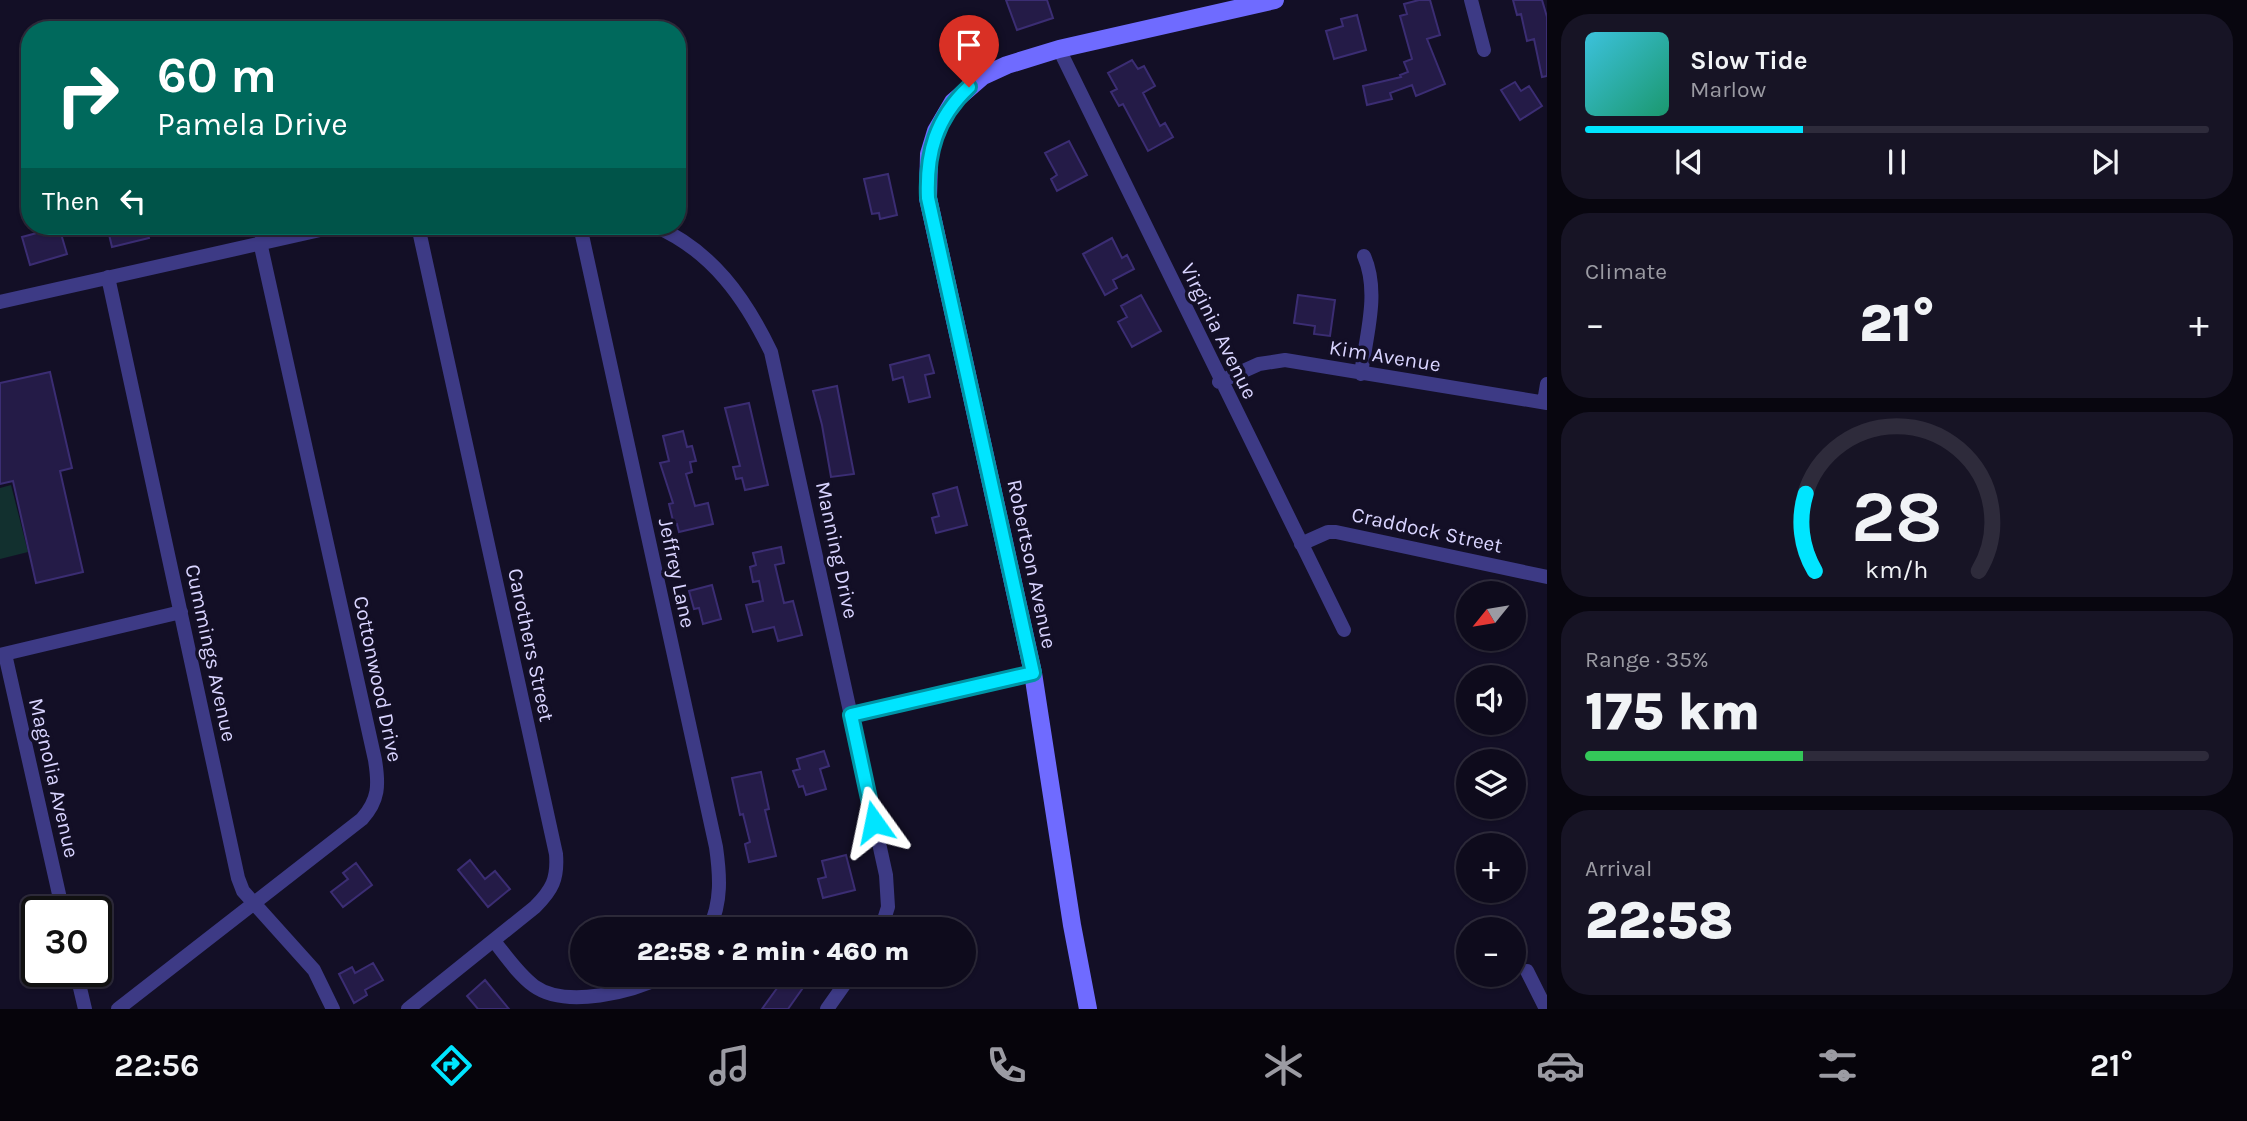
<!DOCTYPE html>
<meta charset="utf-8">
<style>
body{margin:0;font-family:Karla,sans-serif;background:#171425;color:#f1f3f6;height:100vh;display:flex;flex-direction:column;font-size:26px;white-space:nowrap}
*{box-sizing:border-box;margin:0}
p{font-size:23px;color:#9b9ba3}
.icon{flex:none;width:38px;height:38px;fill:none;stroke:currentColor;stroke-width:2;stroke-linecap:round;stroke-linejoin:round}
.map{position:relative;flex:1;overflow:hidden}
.drawer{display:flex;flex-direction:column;gap:14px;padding:14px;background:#08060f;width:700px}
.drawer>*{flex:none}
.guide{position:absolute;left:21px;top:21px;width:665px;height:214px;border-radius:28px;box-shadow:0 2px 5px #0004,0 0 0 2px #2e2b3b;background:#00695c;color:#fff;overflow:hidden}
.needle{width:46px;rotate:240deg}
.controls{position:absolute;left:1456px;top:581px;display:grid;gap:14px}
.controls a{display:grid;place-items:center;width:70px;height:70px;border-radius:50%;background:#0e0b1c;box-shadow:0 2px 5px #0004,0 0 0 2px #2e2b3b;font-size:35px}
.speed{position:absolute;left:21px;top:896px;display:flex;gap:14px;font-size:35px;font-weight:700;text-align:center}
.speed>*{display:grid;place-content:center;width:91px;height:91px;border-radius:50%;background:#0e0b1c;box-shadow:0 2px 5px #0004,0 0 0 2px #2e2b3b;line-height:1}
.speed .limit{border:4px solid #111;border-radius:10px;background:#fff;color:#111}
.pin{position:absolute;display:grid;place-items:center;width:60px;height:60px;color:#fff;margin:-72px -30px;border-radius:50% 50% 50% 0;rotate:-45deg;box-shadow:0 0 7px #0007}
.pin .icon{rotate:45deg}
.me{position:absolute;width:77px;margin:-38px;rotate:348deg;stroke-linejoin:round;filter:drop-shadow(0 0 5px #0008)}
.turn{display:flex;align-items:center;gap:24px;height:147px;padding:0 21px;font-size:32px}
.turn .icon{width:91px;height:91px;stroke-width:2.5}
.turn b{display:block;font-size:49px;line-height:60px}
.then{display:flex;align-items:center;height:66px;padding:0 21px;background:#0003;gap:14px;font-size:26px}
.big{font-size:52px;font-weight:800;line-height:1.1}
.drawer .tile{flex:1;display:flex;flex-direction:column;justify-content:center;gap:10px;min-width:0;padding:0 24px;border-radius:28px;background:#171425}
.drawer .dial{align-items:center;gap:0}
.dial svg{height:182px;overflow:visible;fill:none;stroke:#2e2b3b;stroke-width:7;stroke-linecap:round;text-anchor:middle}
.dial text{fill:#f1f3f6;stroke:none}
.song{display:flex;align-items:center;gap:21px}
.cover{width:84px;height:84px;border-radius:10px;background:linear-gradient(135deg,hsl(190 70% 55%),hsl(160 70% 35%))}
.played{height:7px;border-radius:4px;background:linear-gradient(90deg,#00e5ff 35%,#2e2b3b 35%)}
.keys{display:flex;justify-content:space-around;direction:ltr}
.heat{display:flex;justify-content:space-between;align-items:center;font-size:38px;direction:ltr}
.charge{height:10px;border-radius:5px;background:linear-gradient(90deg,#34c759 35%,#2e2b3b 0)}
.trip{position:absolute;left:570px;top:917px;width:406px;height:70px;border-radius:35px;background:#0e0b1c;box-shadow:0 2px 5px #0004,0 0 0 2px #2e2b3b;font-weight:800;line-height:70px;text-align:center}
.tabs{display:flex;height:112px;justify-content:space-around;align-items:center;background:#06040b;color:#9b9ba3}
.tabs .icon{width:49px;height:49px}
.tabs .current{color:#00e5ff}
.tabs b{font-size:32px;color:#f1f3f6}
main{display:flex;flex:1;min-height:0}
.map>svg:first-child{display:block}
.green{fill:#12302f}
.building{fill:#241b47;stroke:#3b2d73;stroke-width:2}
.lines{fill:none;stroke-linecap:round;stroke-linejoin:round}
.street{stroke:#3d3a85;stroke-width:14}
.secondary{stroke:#6f6bff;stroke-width:18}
.route-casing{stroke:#0095a6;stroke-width:18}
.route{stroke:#00e5ff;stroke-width:12}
.labels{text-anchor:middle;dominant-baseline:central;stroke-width:7;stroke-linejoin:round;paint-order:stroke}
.street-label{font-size:21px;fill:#d9d4ff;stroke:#130f26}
</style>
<main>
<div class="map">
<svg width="1547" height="1009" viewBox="0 0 1547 1009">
<rect width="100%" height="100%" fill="#130f26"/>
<path class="green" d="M11,485L28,552L0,559V488Z"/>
<path class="building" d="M1006,0H1047L1053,18L1017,30Z
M1419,0H1430L1440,35L1427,39L1445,84L1416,96L1412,85L1390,93L1392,99L1367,105L1363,86L1401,77L1400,75L1408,72L1404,62L1412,59L1400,16L1407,14L1404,4Z
M1513,0H1542L1547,17V76L1542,77L1534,39L1527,41L1521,14L1517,15Z
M1357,15L1366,50L1334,59L1326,31L1343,26L1341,19Z
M1132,60L1138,69L1144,66L1155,86L1143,93L1160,126L1165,123L1173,137L1148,151L1123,104L1119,106L1111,92L1117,89L1108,73Z
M1515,82L1521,91L1529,86L1542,106L1520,120L1501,90Z
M1069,141L1087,175L1057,191L1051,179L1057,175L1045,153Z
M888,174L897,215L880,219L879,213L872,214L864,179Z
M107,226H146L149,238L112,247Z
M59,227L67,254L30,265L22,237Z
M1112,238L1122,258L1127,255L1134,269L1113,280L1117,288L1105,295L1083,254Z
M1141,295L1161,331L1132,347L1118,322L1127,317L1121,306Z
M1298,295L1335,300L1330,336L1314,334L1315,326L1294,323Z
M929,355L934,373L925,375L930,397L909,402L903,377L893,380L890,365Z
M50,372L72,468L60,471L83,572L36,583L13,481L0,484V383Z
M837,386L854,474L831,477L822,425L813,391Z
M749,403L768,485L745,490L742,478L736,479L733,467L740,466L725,408Z
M683,431L687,447L692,446L696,461L690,462L692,472L686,474L695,506L708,503L713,524L679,532L677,524L674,525L669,504L673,503L660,463L669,461L663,436Z
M957,487L967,525L936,533L932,518L939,516L933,494Z
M781,547L784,563L775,565L784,603L793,601L802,635L778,641L774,627L753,632L746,605L763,601L759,581L753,582L750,567L756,565L753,553Z
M712,585L721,619L703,624L699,608L694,609L689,591Z
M824,751L829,766L820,769L826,789L806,795L803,786L799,787L793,771L800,769L797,759Z
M761,772L769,809L765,810L776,856L749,862L745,844L750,842L743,814L740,815L732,778Z
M846,855L855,890L823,898L818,879L826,877L822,861Z
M470,860L485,879L495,871L510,889L488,907L458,870Z
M356,863L372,885L343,907L331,892L348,879L343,873Z
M373,963L383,980L365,990L367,995L354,1003L339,974L352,967L355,973Z
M768,975H812L788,1009H762L780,984Z
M485,980L509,1009H478L467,996Z"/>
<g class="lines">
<path class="street" d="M1471,0L1484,50
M1059,49L1344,630
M580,226L716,847C720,875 722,902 709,929
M655,226C712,251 745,298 771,352L886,875L888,907L881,929
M108,277L238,878L243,891L314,970L333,1009
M0,302L338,226
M1361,374C1366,336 1380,292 1364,256
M1219,382L1259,364L1285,360L1547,403
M1544,402L1547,384
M1301,544L1328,532H1336L1547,577
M5,654L63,912
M0,655L181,612
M851,715L1033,673
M494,941C506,956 518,974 534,986C566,1009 633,992 665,975
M76,971L85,1009
M1527,971L1546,1009
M118,1009L362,819C379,800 379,785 375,760L260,242
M408,1009L535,907C552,890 558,879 556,854L418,226
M827,1009L851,975"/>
<path class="secondary" d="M1088,1009L1072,925L1033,673L928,198L929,154L936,131L953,102L983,76L1007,65L1059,49L1275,0"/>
</g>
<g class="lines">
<defs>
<path id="route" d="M874,822L851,715L1033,673L928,198C926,153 936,118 969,87"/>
</defs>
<use href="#route" class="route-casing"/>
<use href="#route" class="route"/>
</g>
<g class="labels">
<g class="street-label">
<text transform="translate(1219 331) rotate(64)">Virginia Avenue</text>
<text transform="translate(1385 356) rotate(9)">Kim Avenue</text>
<text transform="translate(1427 530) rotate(12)">Craddock Street</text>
<text transform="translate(837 550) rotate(78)">Manning Drive</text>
<text transform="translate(1032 564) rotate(78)">Robertson Avenue</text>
<text transform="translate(677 573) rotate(78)">Jeffrey Lane</text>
<text transform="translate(531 645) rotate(78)">Carothers Street</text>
<text transform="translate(211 653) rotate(78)">Cummings Avenue</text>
<text transform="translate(378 679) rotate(78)">Cottonwood Drive</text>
<text transform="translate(54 778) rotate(77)">Magnolia Avenue</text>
</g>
</g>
</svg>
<div class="controls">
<a><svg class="needle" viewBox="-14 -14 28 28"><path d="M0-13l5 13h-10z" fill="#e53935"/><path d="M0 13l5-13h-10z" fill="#9b9ba3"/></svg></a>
<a><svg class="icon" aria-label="sound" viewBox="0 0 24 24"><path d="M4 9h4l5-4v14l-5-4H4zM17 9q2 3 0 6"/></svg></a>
<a><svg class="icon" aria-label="layers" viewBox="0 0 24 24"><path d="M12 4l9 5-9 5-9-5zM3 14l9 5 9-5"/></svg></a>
<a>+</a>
<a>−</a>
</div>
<div class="speed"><div class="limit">30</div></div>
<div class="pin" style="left:969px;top:87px;background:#d93025"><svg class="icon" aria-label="arrive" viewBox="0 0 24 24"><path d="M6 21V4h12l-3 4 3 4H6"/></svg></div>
<svg class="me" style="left:874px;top:822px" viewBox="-20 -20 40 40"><path d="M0-17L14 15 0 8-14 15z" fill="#00e5ff" stroke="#fff" stroke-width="4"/></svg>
<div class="trip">22:58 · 2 min · 460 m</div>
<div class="guide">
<div class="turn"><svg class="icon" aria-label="right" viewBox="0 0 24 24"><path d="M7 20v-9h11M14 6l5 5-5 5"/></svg><div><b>60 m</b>Pamela Drive</div></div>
<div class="then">Then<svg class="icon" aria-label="left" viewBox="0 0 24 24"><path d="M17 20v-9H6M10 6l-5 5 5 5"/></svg></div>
</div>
</div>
<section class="drawer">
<div class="tile">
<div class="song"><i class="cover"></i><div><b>Slow Tide</b><p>Marlow</p></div></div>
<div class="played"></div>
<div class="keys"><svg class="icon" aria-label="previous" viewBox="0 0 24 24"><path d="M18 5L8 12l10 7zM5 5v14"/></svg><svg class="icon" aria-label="pause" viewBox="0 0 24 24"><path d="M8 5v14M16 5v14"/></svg><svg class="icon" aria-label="next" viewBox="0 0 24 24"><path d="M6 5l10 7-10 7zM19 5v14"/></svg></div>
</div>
<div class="tile"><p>Climate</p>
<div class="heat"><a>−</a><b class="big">21°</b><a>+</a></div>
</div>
<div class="tile dial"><svg viewBox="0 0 100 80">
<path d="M14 69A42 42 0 1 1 86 69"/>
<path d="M14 69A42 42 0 0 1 10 35" stroke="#00e5ff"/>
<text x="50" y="56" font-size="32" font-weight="700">28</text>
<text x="50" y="72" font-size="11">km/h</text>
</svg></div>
<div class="tile"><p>Range · 35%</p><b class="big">175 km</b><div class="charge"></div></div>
<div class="tile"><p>Arrival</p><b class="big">22:58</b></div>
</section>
</main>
<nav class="tabs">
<b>22:56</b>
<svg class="icon current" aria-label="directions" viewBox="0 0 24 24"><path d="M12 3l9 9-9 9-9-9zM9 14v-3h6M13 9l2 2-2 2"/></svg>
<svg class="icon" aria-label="music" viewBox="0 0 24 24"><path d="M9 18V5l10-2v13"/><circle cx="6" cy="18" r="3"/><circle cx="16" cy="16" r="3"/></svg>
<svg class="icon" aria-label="phone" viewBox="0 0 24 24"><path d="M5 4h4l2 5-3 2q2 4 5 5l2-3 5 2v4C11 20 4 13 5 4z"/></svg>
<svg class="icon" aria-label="climate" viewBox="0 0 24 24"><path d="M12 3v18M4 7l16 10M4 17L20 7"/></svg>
<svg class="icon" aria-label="car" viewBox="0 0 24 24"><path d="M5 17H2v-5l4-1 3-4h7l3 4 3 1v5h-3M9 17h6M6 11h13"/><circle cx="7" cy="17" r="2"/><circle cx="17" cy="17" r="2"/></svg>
<svg class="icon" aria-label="filters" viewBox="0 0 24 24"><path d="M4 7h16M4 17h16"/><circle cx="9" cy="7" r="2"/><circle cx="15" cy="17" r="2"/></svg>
<b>21°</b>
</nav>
